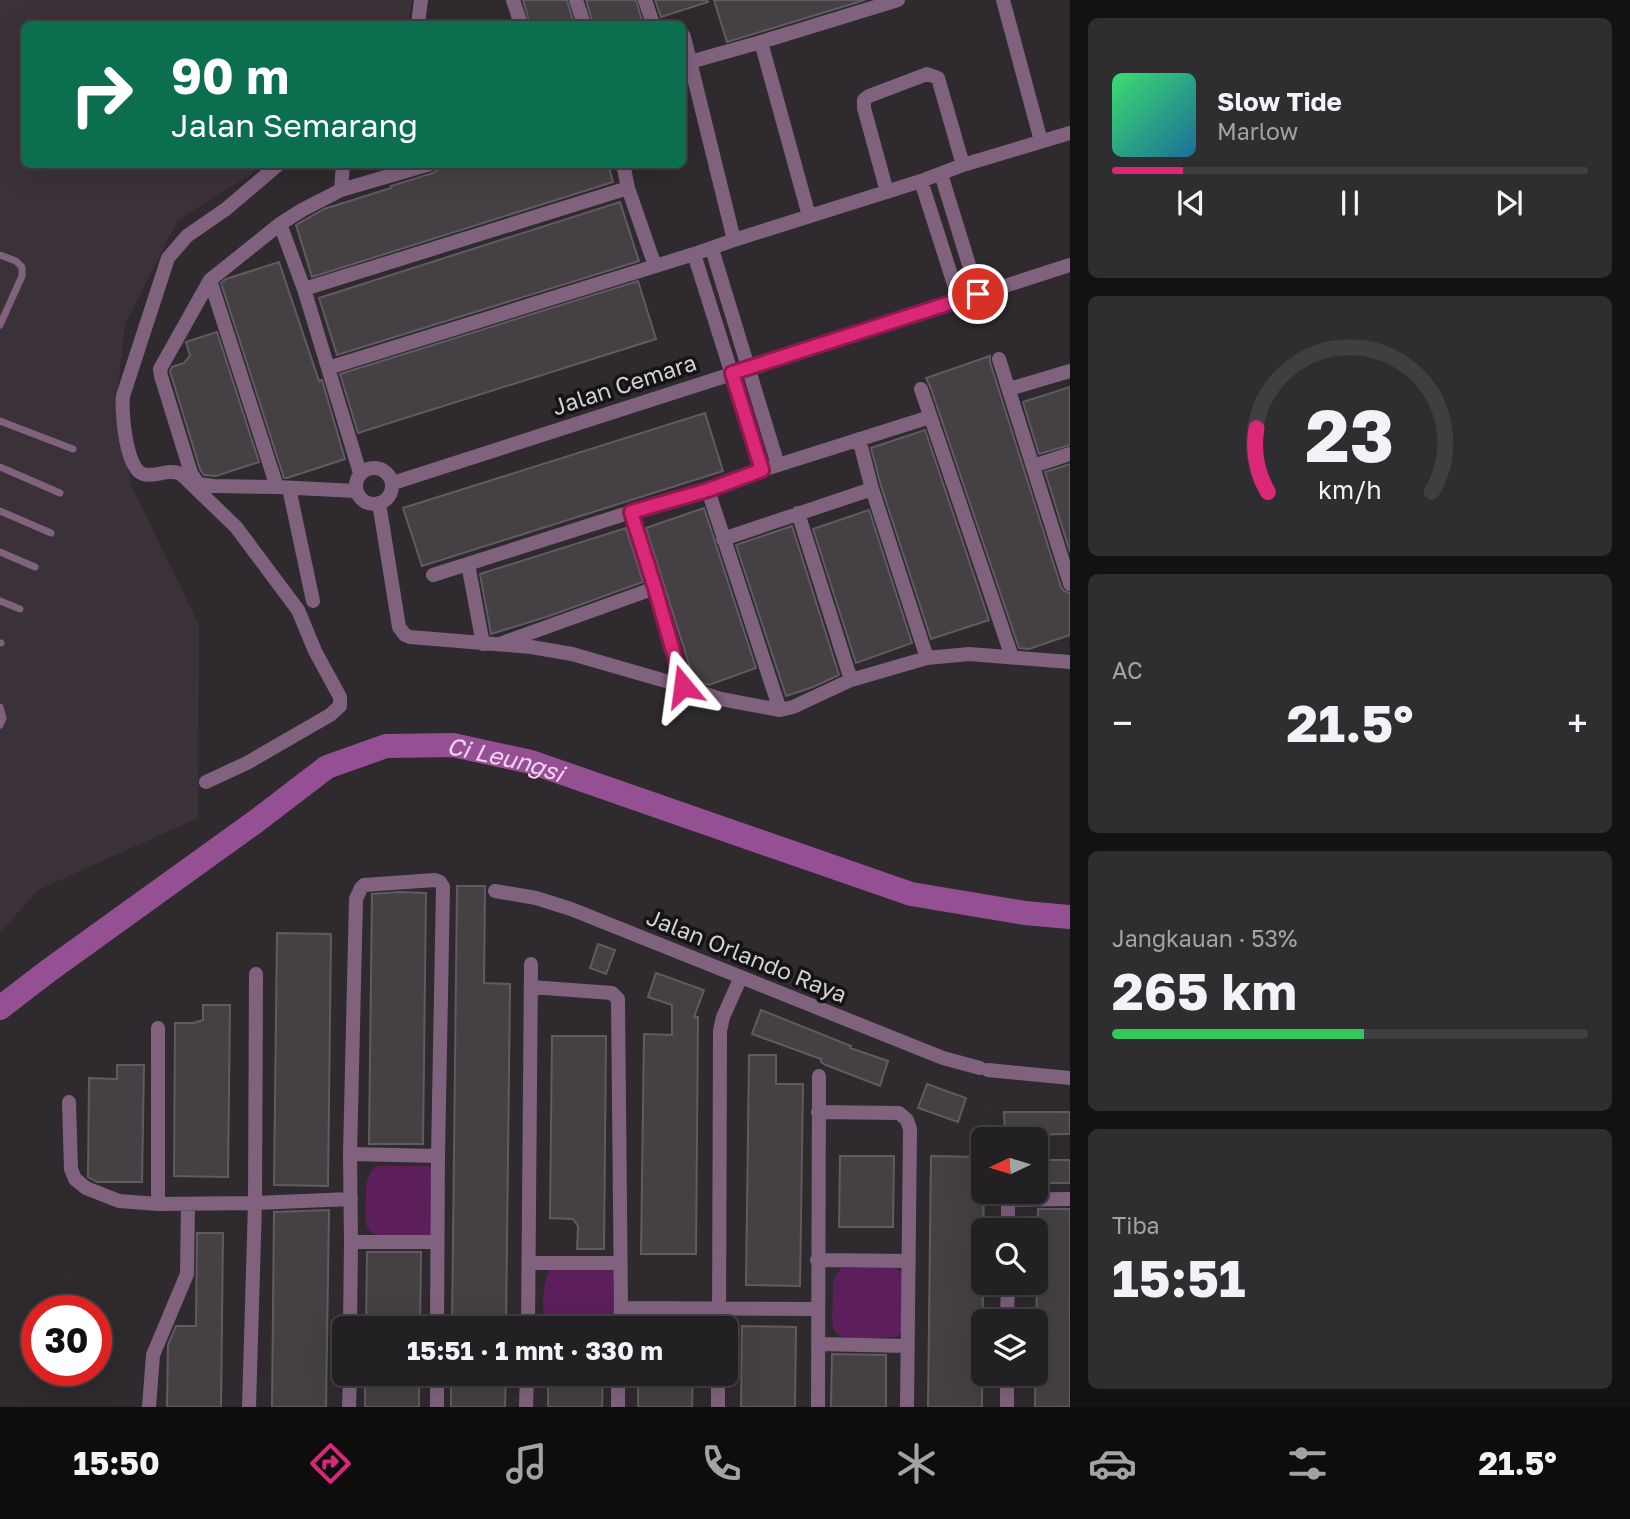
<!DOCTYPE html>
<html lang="id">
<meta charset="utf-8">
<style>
body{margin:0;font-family:"Golos Text",sans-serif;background:#2e2d2f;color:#f1f3f6;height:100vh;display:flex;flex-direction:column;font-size:26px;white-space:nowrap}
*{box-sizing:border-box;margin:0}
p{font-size:23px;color:#a2a3a5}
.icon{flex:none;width:38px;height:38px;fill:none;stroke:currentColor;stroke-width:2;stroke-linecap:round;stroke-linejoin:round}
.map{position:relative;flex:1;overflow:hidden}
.drawer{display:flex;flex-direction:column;gap:18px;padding:18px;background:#131213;width:560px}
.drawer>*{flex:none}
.guide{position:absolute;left:21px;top:21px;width:665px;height:147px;border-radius:10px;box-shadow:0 7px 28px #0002,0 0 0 2px #3f3e40;background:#0b6e4f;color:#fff;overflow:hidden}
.needle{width:46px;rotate:266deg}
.tools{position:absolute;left:971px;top:1127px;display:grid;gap:14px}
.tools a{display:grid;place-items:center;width:77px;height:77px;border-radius:10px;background:#222022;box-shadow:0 7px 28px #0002,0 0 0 2px #3f3e40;font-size:35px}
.speed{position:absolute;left:21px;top:1295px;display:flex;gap:14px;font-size:35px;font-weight:700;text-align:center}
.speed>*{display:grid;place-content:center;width:91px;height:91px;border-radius:50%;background:#222022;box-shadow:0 7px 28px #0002,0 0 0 2px #3f3e40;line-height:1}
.speed .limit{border:10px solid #d22;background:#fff;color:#111}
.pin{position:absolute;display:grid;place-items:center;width:60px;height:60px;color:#fff;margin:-30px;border:4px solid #fff;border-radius:50%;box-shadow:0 2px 7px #0007}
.me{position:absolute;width:77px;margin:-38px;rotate:344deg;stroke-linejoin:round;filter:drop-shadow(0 0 5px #0008)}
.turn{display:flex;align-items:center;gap:24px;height:147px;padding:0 35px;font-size:32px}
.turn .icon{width:91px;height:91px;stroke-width:2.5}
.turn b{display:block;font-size:49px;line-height:60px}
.big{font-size:52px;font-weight:700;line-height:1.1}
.drawer .tile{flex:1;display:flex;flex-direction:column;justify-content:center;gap:10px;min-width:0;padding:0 24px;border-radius:10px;background:#2e2d2f}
.drawer .dial{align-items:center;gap:0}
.dial svg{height:182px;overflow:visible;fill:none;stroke:#3f3e40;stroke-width:7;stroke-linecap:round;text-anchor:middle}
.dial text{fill:#f1f3f6;stroke:none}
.song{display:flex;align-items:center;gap:21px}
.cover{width:84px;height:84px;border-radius:10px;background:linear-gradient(135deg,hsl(140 70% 55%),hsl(200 70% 35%))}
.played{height:7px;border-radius:4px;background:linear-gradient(90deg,#db2777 15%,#3f3e40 15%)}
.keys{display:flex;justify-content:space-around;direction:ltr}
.heat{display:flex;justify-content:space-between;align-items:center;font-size:38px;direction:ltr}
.charge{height:10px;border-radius:5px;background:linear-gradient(90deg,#34c759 53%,#3f3e40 0)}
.trip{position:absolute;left:332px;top:1316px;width:406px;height:70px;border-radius:10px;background:#222022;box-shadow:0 7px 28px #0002,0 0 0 2px #3f3e40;font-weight:700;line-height:70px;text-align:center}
.menu{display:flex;height:112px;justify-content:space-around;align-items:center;background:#0e0d0e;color:#a2a3a5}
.menu .icon{width:49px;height:49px}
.menu .active{color:#db2777}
.menu b{font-size:32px;color:#f1f3f6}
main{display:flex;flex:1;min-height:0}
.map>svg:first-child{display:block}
.built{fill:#3a3139}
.green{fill:#5c1f5c}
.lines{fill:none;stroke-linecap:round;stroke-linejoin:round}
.river{stroke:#955094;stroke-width:24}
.building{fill:#444044;stroke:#5f5b5f;stroke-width:2}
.lane{stroke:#80627f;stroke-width:7}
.street{stroke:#80627f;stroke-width:14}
.route-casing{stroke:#8e194d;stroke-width:18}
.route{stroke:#db2777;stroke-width:12}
.labels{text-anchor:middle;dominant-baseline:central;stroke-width:7;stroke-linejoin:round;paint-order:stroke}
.street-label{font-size:23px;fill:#d4d1d3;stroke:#151315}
.water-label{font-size:24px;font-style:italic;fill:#f9d3f7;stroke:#151315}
</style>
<main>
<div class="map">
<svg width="1070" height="1407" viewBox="0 0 1070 1407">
<rect width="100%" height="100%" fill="#2e2a2e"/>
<path class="built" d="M0,0H412L408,24H24V164L266,165L178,220L125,324L115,415L132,487L199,625L198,818L38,890L0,933Z"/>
<path class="green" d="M376,1166H429L437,1172L436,1231L429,1236C417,1236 376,1240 369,1230C363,1223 366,1206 366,1197C366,1184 366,1175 376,1166Z
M609,1266L616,1272L614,1328H546C541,1310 542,1285 550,1269Z
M842,1268H896L903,1273L902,1332L896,1337C883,1337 842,1342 835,1332C830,1324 833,1307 833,1298C832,1286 832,1276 842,1268Z"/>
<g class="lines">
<path class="river" id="s1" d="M0,1008L48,971L255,822L327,767L386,746L453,745L531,762L911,894L1025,913L1070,917"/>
</g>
<path class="building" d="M523,0H567L574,24H530Z
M586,0H636L643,24H593Z
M655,0H707L708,2L661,17Z
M714,0H865L727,42Z
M439,164H608L613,182L312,277L296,225L324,209L391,188V186L433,173L437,170Z
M620,202L639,261L337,355L319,298Z
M279,262L319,381L322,380L345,459L287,478H284L221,283L226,279Z
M638,281L656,339L358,433L340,374Z
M217,332L259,462L216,476L204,475L200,469L170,371L172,367L184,363L190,356L186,342Z
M990,356V362L1061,587L1064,591L1070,593V635L1029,649L1019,648L930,386L926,378Z
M1070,387V445L1039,454L1023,402Z
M705,413L723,471L422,566L403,508Z
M925,430L989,620L931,639L881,486L871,448Z
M1070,464V552L1045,472Z
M704,508L756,668L709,685L694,680L646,528Z
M869,510L912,643L856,663L813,529Z
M792,526L839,675L813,687L786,696L736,545Z
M626,528L643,582L549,616L491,634L480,574Z
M457,886H485L484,983L510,984L506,1328H452Z
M400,892L426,893L423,1144H369L372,894Z
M277,933L331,934L328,1186L274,1185Z
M598,944L615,950L606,974L590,968Z
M656,973L704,990L694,1017H698L696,1254H641L644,1034L672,1035V1005L648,997Z
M203,1005H230L228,1177L174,1176L175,1023H194L203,1020Z
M761,1010L851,1046L850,1048L888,1061L880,1086L826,1065L821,1062V1059L752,1034Z
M552,1036H606L604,1249H577L578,1226L573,1219L550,1218Z
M749,1055H776V1084H803L800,1286L746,1285Z
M117,1065H144L142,1182H97L88,1177L89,1078L117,1079Z
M927,1084L966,1098L958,1122L918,1108Z
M1004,1112H1070V1134L1005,1135Z
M840,1156H894L893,1227H839Z
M931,1156L984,1157L982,1407H928Z
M1036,1160H1070V1183H1036Z
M1038,1209H1070V1407H1035Z
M329,1210L326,1407H272L274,1212Z
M197,1233H223L221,1407H167L168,1345L176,1326H196Z
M367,1252H421L420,1328H366Z
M742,1326L796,1327L795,1407H741Z
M832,1354L886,1355V1407H831Z
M365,1374H419V1407H365Z
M451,1374H506L505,1407H451Z
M548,1374H603L602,1407H548Z
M638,1374H693L692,1407H638Z"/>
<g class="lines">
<path class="lane" d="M0,255L16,261L22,267V276L0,325
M0,421L73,449
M0,467L60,493
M0,511L51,533
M0,552L35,567
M0,601L20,609
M0,643H1
M0,707L3,718L0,725"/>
<path class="street" d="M513,0L521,24
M576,0L584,24
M645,0L653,24
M1003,0L1041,141
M418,24L421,0
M682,34L684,37L734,240
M761,42L809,216
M690,62L761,42L898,0
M623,164L628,188L655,266
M941,174L978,294
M921,181L959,300
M341,190L343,164
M887,192L864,108V100L869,96L927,74L938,78L963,165
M280,224L304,289L360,473
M712,249L778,465
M694,254L762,470
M210,280L277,487
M304,289L628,188
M999,359L1070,584
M328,368L694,254L734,240L921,181L963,165L1070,133
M921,389L1012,657
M1009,389L1070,371
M859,439L872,489L927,658
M1033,466L1070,454
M356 486a18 18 0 1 1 36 0a18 18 0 1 1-36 0Z
M393,483L1070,265
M289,488L313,601
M708,490L780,710
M356,491L277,487L214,486L198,484L191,473L161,376L160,369L210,280L280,224L302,210L341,190L430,164
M379,503L399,627L405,635L410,637L531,647L572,654L683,686L721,699L780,710L793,707L851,680L927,658L969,654L1070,662
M631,512L655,588L683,686
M798,513L851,680
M723,539L872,489
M468,564L483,644
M433,575L631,512L708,490L762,470L930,417
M502,643L655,588
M206,782L247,763L330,715L340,706V697L315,651L298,610L236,527L181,474C166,468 157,478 143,474C126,469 121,411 123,396L168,258L187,236L226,209L279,164
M495,891L536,898L571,909L943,1058L980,1068
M531,987L612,993L618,999L621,1308L620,1328
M158,1028V1204
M988,1070L1070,1078
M69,1102L71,1169L75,1179L86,1188L119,1201L158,1204L255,1203L351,1199
M818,1112L899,1113L907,1120L910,1129L907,1407
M350,1154L438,1156
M1008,1193V1230
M1008,1200L1070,1199
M351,1242H437
M817,1260L909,1261
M530,1263H620
M621,1308L818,1309
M1007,1321L1008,1283
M350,1328L351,1242L350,1154L356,899L361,888L364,885L435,880L440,882L443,887L438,1156L437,1328
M528,1328L531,964
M719,1328L720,1031L723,1017L741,977
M819,1344L907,1346
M149,1407L153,1355L187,1274L188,1204
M249,1407L255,1203L256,974
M349,1407L350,1374
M437,1407V1374
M526,1407L527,1374
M618,1407V1374
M718,1407V1374
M818,1407L819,1076
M1007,1407V1374"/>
</g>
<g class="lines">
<defs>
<path id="route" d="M683,686L655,588L631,512L708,490L762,470L732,373L978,294"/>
</defs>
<use href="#route" class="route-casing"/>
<use href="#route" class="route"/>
</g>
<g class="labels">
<g class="street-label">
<text transform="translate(624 384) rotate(-18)">Jalan Cemara</text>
<text transform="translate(747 955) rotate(22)">Jalan Orlando Raya</text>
</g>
<g class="water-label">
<text stroke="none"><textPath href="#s1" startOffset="590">Ci Leungsi</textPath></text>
</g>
</g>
</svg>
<div class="tools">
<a><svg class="needle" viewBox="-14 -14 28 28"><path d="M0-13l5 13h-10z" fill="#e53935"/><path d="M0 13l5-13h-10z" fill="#a2a3a5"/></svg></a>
<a><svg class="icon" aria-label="search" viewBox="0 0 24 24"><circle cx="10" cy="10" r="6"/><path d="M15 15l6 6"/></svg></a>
<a><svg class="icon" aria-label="layers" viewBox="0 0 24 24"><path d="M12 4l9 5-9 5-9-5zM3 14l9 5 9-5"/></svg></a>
</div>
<div class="speed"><div class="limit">30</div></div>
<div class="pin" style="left:978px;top:294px;background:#d93025"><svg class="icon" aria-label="arrive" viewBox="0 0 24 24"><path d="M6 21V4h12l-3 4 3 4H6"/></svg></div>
<svg class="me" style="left:683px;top:686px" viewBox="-20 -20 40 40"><path d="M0-17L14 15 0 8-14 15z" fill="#db2777" stroke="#fff" stroke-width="4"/></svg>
<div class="trip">15:51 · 1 mnt · 330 m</div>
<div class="guide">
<div class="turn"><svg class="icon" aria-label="right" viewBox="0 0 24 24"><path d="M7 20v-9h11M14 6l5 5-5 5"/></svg><div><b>90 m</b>Jalan Semarang</div></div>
</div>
</div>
<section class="drawer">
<div class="tile">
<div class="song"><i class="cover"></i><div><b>Slow Tide</b><p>Marlow</p></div></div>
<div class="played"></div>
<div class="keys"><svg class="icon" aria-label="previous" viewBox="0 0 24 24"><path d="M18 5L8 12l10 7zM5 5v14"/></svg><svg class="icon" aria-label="pause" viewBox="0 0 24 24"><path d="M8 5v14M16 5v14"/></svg><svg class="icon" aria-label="next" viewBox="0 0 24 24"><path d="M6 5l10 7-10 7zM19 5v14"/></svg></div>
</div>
<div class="tile dial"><svg viewBox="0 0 100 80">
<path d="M14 69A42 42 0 1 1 86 69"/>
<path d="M14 69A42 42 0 0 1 9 41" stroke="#db2777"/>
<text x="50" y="56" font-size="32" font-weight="700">23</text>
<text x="50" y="72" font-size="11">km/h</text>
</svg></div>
<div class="tile"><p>AC</p>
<div class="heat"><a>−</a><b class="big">21.5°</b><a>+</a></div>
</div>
<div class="tile"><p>Jangkauan · 53%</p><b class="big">265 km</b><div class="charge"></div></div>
<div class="tile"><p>Tiba</p><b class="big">15:51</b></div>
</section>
</main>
<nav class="menu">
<b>15:50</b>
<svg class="icon active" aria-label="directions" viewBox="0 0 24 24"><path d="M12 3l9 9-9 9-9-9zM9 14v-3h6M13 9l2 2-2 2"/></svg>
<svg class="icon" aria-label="music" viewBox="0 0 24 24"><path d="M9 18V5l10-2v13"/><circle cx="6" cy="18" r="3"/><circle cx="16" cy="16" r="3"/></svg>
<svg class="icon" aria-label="phone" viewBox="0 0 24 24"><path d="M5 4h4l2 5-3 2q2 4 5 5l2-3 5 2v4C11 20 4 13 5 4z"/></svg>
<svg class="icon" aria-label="climate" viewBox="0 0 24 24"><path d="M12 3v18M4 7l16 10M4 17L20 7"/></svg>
<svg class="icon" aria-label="car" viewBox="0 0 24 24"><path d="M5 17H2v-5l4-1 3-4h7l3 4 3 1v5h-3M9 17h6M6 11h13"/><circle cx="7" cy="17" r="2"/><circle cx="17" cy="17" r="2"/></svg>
<svg class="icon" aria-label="filters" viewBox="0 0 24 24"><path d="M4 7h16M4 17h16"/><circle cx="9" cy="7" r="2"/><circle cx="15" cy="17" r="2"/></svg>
<b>21.5°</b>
</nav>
